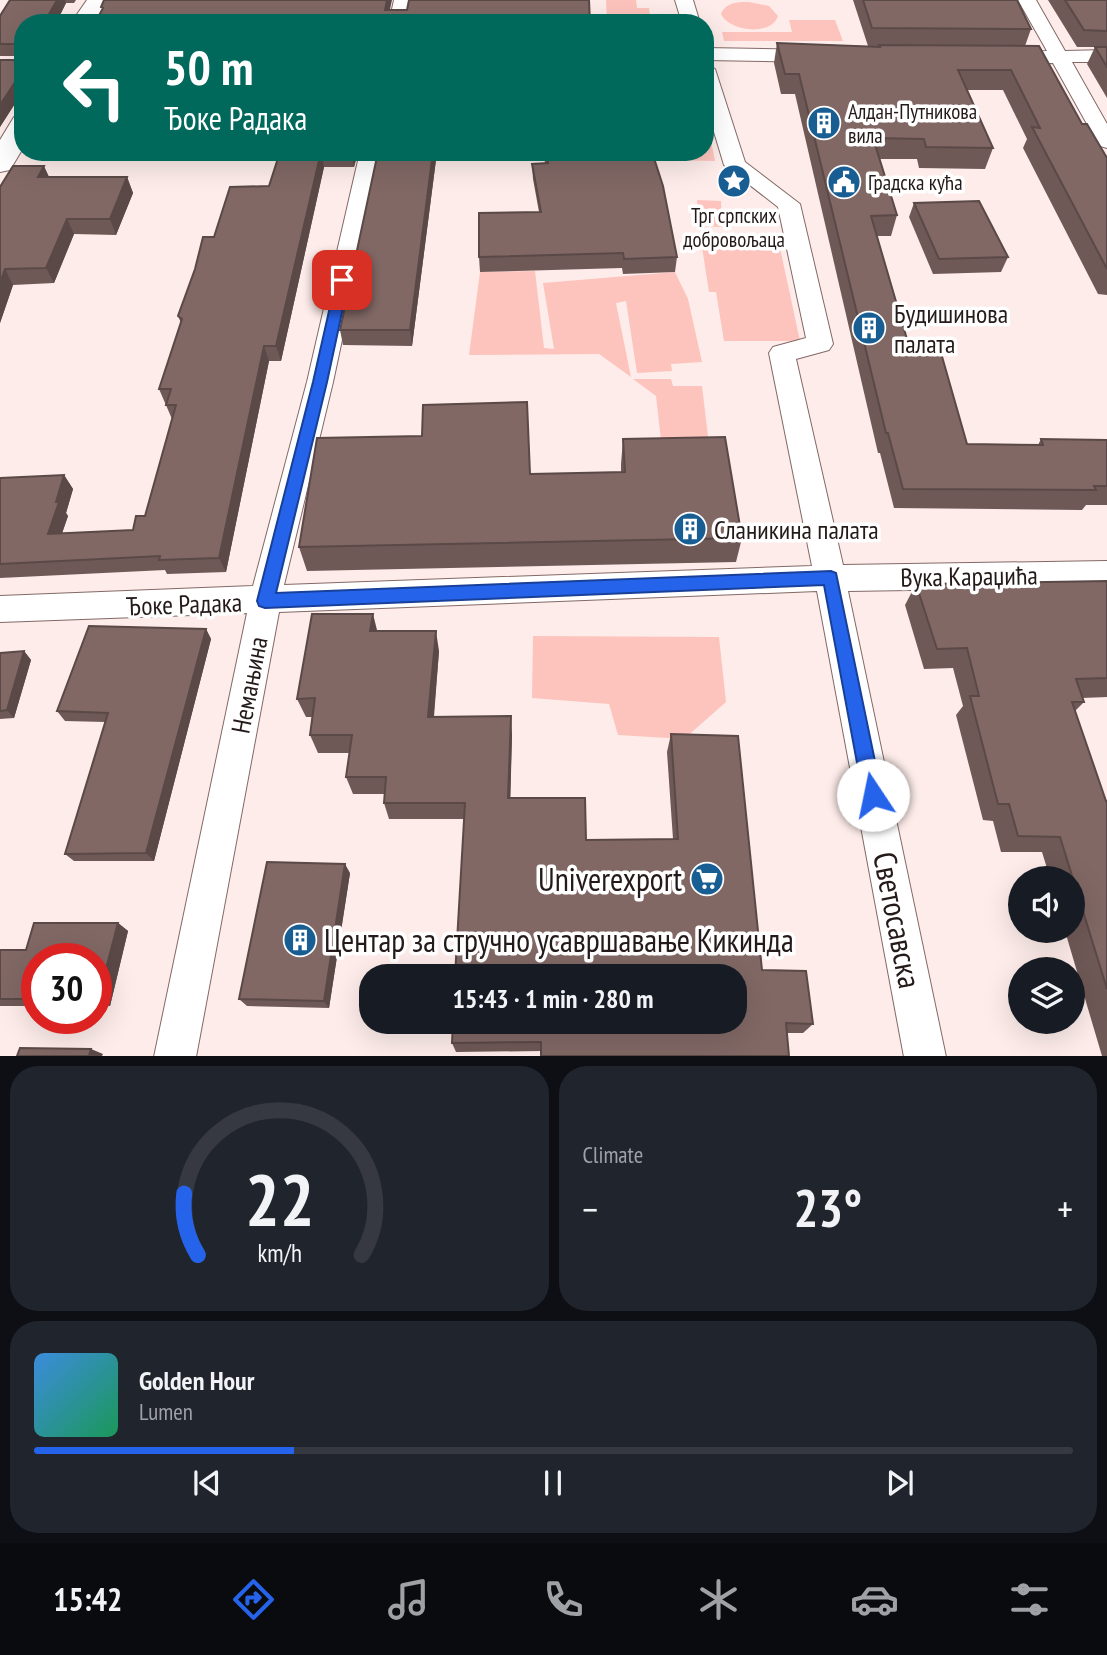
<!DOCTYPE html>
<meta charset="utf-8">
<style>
body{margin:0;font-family:"PT Sans Narrow",sans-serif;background:#20242c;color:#f1f3f6;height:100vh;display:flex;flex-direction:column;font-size:26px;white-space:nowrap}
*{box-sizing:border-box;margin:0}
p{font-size:23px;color:#9ea1a6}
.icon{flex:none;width:38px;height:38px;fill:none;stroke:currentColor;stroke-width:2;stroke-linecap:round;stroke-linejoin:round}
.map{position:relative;height:1056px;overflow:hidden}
.drawer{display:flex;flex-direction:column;gap:10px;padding:10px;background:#0d0f14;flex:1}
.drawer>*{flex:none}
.top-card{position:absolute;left:14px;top:14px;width:700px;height:147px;border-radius:28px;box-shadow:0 7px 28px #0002;background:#00695c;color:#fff;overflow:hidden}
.buttons{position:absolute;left:1008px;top:866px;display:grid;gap:14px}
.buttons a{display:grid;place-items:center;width:77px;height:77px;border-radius:50%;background:#171b24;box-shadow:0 7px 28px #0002;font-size:35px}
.speed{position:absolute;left:21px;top:943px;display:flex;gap:14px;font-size:35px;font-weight:700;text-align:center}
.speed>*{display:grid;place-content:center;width:91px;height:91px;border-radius:50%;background:#171b24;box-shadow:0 7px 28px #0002;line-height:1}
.speed .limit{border:10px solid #d22;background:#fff;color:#111}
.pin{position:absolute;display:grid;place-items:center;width:60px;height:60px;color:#fff;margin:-30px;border-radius:14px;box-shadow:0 4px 10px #0006}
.me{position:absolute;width:77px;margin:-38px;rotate:349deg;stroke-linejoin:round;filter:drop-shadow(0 0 5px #0008)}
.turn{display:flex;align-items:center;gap:24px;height:147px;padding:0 35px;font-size:32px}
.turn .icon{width:91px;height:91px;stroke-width:2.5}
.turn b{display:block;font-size:49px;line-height:60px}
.big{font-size:52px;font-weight:700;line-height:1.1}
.drawer .card{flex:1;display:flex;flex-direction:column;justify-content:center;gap:10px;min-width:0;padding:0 24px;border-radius:28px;background:#20242c}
.drawer .dial{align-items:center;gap:0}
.dial svg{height:182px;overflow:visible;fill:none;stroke:#363941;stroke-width:7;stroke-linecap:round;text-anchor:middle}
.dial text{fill:#f1f3f6;stroke:none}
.song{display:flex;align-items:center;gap:21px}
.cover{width:84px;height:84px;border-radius:10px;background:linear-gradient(135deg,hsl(210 70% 55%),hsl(150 70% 35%))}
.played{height:7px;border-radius:4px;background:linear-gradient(90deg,#2563eb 25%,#363941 25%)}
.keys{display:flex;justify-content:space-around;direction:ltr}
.heat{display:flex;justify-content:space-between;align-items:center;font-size:38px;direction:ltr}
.drawer .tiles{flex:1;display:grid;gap:10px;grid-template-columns:1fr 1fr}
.card:last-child{grid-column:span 2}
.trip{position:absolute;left:359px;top:964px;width:388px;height:70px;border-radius:28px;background:#171b24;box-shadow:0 7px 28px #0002;font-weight:700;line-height:70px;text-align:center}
.dock{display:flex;height:112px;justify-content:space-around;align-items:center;background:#090b0e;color:#9ea1a6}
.dock .icon{width:49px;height:49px}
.dock .on{color:#2563eb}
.dock b{font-size:32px;color:#f1f3f6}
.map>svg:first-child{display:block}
.green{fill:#fdc4bd}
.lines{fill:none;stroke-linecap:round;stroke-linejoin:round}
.street-casing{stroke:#836966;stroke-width:2}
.secondary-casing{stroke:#836966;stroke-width:2}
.street{fill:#fff;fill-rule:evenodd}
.secondary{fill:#fff;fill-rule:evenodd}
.wall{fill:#6f5957}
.shaded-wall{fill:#5a4947}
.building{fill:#816865;stroke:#5a4947;stroke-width:2}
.route{fill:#2563eb;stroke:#184099;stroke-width:2}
.labels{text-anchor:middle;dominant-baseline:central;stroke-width:7;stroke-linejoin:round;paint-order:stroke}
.far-poi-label{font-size:21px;fill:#241a19;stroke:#fff;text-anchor:start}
.poi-label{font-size:26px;fill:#241a19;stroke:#fff;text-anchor:start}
.street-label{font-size:26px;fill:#241a19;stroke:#fff}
.near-poi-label{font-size:32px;fill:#241a19;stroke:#fff;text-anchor:end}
.near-street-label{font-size:32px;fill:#241a19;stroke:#fff}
</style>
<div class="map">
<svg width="1107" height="1057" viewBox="0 0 1107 1057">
<rect width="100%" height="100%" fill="#fdece9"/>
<path class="green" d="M606,0H636L637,8H649L651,23H607Z
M749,2L769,6L778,16C771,37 729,31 721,14C726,2 738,2 749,2Z
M789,20H835L843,41H724L722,32H792Z
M705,136H710L715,161L653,160L650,152H705Z
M697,200L721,201L722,227L698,226Z
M700,234H777L800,341H724L716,292H709Z
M535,271L544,348L554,349L543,283L675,272L688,299L702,362L671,364L672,371L637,373L626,301L616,303L631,377L599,354L469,355L480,272Z
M633,379H671L673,386H702L711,462L662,449L656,396Z
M533,636L719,637L726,702L684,739L618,735L609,704L532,698Z"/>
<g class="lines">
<defs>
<path id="street" d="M394,0H412L407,23H389Z
M675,0H693L700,23H682Z
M1018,0H1036L1065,51L1107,50V62H1072L1107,124V148L1100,146L1097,142L1053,63L1006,64L996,58L1006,52L1047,51Z
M705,48L816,50L825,56L816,62L705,60Z
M705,63L715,69L745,162L800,204L833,344L829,350L796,359L843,565L1107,561V587L848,591L946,1057H904L817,591L279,612L196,1057H154L247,613L0,622V596L253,586L307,382L360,152H382L333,382L284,585L812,566L769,353L773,347L806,338L778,207L724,165L705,102Z"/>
<path id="secondary" d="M87,0H109L95,23H71Z
M23,115V148L10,170L0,172V140L14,117Z"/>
</defs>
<use href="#street" class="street-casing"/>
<use href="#secondary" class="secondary-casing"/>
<use href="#street" class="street"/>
<use href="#secondary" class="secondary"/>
</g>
<path class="wall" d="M10,0H76L74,3H66L56,23H23V91L0,127V60H19V56H0V16Z
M853,0H1017L1031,29L1025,46L1107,158V295L1098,294L1023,148L1027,139L1003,90H967L993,148L985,169L919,168L917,159H880L897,215L891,236H877L909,346L967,444L1038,445L1041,439L1107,440V505H1086L1082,510L894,508L880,453H878L795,94H781L774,63L777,43L868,46Z
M1048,0H1107V98L1087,64L1095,47H1077Z
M268,152H358L354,167H324L281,361H269L226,572L167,574L165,570L0,578V478L64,475L73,489L66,513L68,516L62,533L133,530L145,516L172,419L159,389L181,323L178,316L214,237L269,186L279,155L269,156Z
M378,152H437L412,346L343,345L340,330Z
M543,152H652L677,257L675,272L623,274L622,268L480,272L479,257L539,212L533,179L532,164L545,163Z
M50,177H127L133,193L116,235L74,234L54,283L13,285L0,323V187Z
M914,203L1008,257L1001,272L933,274L909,217Z
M623,439L742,538L736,562L307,571L299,547L530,474L621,472V464Z
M1107,581V697L1082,698L1084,702L1075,711L1106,801H1107V1056H1102L1065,931H1073V878H1050L1042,852H1001L993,821L983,820L956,715L963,706L953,668L924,669L905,605L916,584Z
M206,629L211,639L154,861H74L65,854L105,722L65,721L57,711Z
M377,631L439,651L434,717L512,734L510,798L586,840L673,839L667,752L671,734L762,970L813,1024L803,1033H787L541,1051L456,1052L452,1043L464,819H389L384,803V794H353L346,777L350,753H318L310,735L312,717H306L297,699Z
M24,651L31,660L14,718L0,719V653Z
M350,873L329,1008L247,1006L239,999Z
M118,923L128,931L110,1006H96V959H37V1006H0V950H26Z"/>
<path class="shaded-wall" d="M57,0H65L66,3L56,23H44Z
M387,0H392L387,23L385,10Z
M23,70V91L0,127V105Z
M321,152L324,167L281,361L276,346Z
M351,152H358L354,167Z
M433,152H437L412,346L410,330Z
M44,166L51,181L38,177Z
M127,177L133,193L116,235L110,219Z
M67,219L74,234L54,283L46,268Z
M5,269L13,285L0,323V283Z
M264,346L269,361L226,572L219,558Z
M64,475L73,489L66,513L68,516L57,548L48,534Z
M373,614L378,634L370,631Z
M206,629L211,639L154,861L146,853Z
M436,631L439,651L432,735L428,717Z
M24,651L31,660L14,718L7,710Z
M511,716L512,734L510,814L508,798Z
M345,864L350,873L329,1008L324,1001Z
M118,923L128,931L110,1006L98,999Z
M91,1049L103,1054L102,1056H89Z"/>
<path class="building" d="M10,0H57L44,23H23V70L0,105V60H19L20,44H0V16Z
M104,0H387L385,10H407L409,0H589L590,23H95L103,8L101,7Z
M863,0H1017L1031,29L872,28Z
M1065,0H1107V31L1084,30Z
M777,43L880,47L879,45L1039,46L1082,124H1087L1107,158V269L1032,127L1040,128L1011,70H958L993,148L926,147L924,139L873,138L897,215L871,216L909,346H939L967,444L1043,445L1041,439L1107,440V486H1094L1096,490L903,489L888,433H886L799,74H785Z
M1095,47H1107V67Z
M280,152H321L276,346H264L219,558L159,560L160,556L0,564V478L64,475L56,502H59L48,534L133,530L136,516H145L176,405H166L171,389H159L182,319L178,316L195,269L203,237H214L230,187L269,186Z
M378,152H433L410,330H340Z
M546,152H652L663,186L677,257L624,259L623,253L479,257V213L541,212L532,164L548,163Z
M13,166H44L38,177H127L110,219H67L46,268L5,269L0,283V187Z
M979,201L1008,257L939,259L914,203Z
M527,402L530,474L625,472L623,439L725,437L742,538L299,547L317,438L422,436L423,405Z
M1107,581V678L1076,679L1084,702H1072L1106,801H1107V989L1060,837L1018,836L1009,804H998L970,696H979L967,648L937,649L916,584Z
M312,614H373L370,631H436L428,717L511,716L508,798H585L586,840L678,839L671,734L738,736L762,970L806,971L813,1024L786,1023L789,1056H541V1042L452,1043L453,1022H735V976H455L465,803H384L386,777H346L352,735H310L315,698L297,699Z
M89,626L206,629L146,853L65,854L108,713L57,711Z
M24,651L7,710L0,711V653Z
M267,862L345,864L324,1001L239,999Z
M34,923H118L98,999H96V959H37V999H0V950H26Z
M20,1048L91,1049L89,1056H17Z"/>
<path class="route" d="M342,276L349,280L327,382L276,593L831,571L836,573L882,795L880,802L873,804L866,802L863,795L824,585L265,608L259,606L257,601L313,382L336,280Z"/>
<defs>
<symbol id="building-disc" viewBox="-11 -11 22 22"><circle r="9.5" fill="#185e93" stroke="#fff"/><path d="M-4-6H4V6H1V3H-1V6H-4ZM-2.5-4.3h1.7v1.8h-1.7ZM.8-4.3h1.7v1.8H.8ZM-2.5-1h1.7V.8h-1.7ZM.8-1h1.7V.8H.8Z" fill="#fff"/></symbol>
<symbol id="sight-disc" viewBox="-11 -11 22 22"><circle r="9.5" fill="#185e93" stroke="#fff"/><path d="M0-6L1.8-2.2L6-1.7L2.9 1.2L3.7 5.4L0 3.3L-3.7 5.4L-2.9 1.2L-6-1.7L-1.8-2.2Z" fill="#fff"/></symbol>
<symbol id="civic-disc" viewBox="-11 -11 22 22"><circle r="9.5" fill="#185e93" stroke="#fff"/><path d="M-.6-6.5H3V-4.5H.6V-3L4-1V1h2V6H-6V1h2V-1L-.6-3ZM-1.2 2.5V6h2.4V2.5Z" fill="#fff"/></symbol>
<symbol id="supermarket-disc" viewBox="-11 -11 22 22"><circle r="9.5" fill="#185e93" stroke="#fff"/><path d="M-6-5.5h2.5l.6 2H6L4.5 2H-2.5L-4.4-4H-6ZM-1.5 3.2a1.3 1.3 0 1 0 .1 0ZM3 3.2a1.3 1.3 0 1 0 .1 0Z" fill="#fff"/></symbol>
</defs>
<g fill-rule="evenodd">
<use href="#building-disc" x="805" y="104" width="38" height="38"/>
<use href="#sight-disc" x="715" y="162" width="38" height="38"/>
<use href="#civic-disc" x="825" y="163" width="38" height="38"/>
<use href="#building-disc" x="850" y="309" width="38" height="38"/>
<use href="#building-disc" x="671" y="510" width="38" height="38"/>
<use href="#supermarket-disc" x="688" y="860" width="38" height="38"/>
<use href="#building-disc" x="281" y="921" width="38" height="38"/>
</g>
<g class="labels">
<g class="far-poi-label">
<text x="848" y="111">Алдан-Путникова<tspan x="848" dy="24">вила</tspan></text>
<text x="868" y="182">Градска кућа</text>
<text x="734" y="215" text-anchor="middle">Трг српских<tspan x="734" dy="24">добровољаца</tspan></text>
</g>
<g class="poi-label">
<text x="894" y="313">Будишинова<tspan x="894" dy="30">палата</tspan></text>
<text x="714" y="529">Сланикина палата</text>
</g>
<g class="street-label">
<text transform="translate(969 576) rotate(-1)">Вука Караџића</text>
<text transform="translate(184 604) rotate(-2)">Ђоке Радака</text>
<text transform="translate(249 685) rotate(-79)">Немањина</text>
</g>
<g class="near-poi-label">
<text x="682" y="879">Univerexport</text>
<text x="324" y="940" text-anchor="start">Центар за стручно усавршавање Кикинда</text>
</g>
<g class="near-street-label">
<text transform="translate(898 920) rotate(79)">Светосавска</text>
</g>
</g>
</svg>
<div class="buttons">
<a><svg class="icon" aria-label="sound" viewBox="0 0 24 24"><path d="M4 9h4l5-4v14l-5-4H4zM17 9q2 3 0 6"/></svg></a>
<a><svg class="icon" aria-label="layers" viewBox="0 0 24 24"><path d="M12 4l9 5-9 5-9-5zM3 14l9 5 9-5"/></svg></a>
</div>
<div class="speed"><div class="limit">30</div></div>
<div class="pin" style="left:342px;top:280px;background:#d93025"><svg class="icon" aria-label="arrive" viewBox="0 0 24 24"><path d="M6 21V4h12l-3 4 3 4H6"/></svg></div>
<svg class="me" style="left:873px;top:795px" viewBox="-20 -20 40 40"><circle r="19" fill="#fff"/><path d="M0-13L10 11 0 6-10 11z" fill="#2563eb"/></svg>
<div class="trip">15:43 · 1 min · 280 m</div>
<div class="top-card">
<div class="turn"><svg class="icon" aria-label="left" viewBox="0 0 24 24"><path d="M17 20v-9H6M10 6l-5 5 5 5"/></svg><div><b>50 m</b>Ђоке Радака</div></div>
</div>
</div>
<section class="drawer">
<div class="tiles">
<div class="card dial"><svg viewBox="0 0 100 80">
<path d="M14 69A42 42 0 1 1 86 69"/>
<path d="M14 69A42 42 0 0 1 8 42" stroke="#2563eb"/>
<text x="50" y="56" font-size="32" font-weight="700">22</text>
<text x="50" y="72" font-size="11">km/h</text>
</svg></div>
<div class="card"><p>Climate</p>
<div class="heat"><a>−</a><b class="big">23°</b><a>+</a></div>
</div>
<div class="card">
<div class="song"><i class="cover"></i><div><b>Golden Hour</b><p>Lumen</p></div></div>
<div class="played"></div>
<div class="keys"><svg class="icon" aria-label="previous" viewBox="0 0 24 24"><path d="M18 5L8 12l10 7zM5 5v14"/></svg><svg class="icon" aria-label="pause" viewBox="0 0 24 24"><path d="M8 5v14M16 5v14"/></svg><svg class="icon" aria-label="next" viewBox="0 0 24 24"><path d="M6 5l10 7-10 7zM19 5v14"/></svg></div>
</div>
</div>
</section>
<nav class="dock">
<b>15:42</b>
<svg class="icon on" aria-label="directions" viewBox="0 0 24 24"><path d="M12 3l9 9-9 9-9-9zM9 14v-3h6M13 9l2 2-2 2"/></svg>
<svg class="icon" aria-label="music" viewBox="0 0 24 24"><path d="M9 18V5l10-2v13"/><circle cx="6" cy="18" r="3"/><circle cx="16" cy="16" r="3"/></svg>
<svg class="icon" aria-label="phone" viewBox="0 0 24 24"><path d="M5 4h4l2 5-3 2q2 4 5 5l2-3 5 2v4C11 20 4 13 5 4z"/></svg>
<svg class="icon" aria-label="climate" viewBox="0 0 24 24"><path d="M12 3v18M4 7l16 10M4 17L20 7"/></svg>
<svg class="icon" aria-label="car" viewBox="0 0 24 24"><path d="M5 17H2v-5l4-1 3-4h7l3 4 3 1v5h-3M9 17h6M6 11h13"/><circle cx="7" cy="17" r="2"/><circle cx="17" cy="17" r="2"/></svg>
<svg class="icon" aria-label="filters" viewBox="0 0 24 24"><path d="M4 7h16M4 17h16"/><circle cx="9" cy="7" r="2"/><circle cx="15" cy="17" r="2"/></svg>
</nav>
